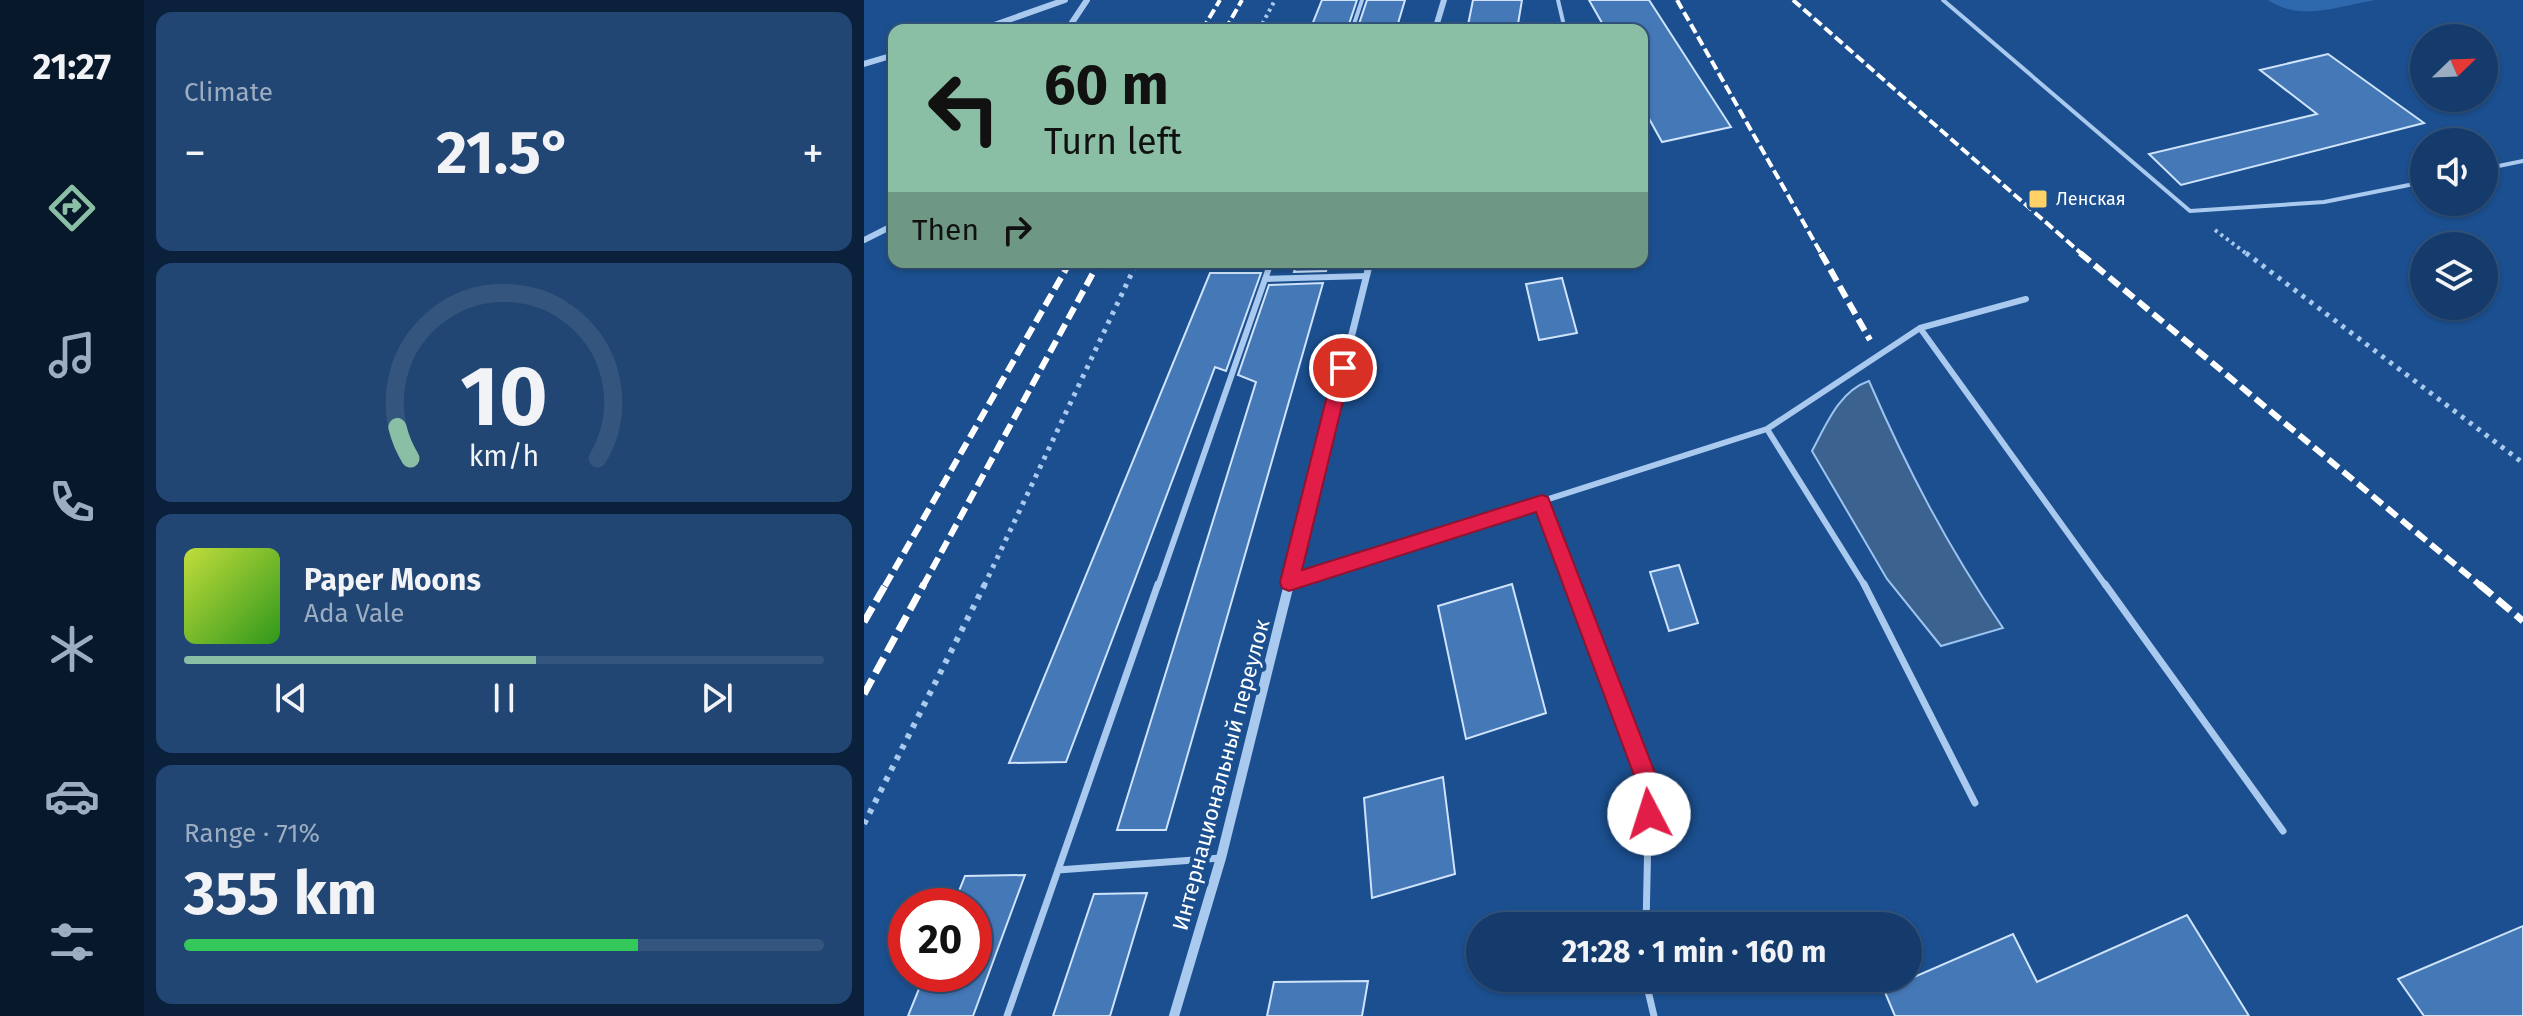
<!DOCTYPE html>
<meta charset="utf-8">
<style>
body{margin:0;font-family:"Fira Sans",sans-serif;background:#214673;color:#f1f3f6;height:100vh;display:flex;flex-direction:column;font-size:30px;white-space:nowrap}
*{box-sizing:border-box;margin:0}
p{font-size:26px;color:#9dadc1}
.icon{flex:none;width:44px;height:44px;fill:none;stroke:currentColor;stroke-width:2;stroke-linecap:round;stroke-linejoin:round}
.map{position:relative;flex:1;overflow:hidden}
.side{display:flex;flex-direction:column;gap:12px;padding:12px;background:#0b203b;width:720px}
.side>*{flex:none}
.hud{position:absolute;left:24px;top:24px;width:760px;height:244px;border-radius:16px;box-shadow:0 2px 6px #0004,0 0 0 2px #33557e;background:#8abfa5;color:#111;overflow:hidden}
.needle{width:52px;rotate:67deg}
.buttons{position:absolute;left:1546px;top:24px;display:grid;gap:16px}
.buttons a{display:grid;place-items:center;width:88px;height:88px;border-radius:50%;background:#143b6b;box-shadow:0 2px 6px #0004,0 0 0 2px #33557e;font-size:40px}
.speed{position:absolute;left:24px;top:888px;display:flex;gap:16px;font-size:40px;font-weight:700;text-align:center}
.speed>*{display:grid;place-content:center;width:104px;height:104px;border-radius:50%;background:#143b6b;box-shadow:0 2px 6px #0004,0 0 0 2px #33557e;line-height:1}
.speed .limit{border:12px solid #d22;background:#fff;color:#111}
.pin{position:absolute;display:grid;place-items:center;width:68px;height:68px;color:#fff;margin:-34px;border:4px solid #fff;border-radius:50%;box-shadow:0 2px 8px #0007}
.me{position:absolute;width:88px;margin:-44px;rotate:355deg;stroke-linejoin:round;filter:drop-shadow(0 0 6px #0008)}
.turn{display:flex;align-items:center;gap:28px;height:168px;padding:0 24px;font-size:36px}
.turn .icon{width:104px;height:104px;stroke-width:2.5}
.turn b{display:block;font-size:56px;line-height:68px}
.then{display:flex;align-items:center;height:76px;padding:0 24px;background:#0003;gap:16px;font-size:30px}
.big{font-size:60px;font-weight:700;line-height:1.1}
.side .tile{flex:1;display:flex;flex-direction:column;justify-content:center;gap:12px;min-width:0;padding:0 28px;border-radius:16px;background:#214673}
.side .dial{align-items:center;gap:0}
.dial svg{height:208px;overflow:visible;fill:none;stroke:#33557e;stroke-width:7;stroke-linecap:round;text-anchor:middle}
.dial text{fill:#f1f3f6;stroke:none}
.song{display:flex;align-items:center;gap:24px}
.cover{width:96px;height:96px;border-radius:12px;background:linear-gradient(135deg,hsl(70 70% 55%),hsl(110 70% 35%))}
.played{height:8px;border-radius:4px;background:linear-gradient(90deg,#8abfa5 55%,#33557e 55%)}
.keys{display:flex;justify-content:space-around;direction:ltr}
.heat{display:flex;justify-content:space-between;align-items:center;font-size:44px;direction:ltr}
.charge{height:12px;border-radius:6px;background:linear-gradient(90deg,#34c759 71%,#33557e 0)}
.trip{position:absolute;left:602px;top:912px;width:456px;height:80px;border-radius:40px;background:#143b6b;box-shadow:0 2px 6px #0004,0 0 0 2px #33557e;font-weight:700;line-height:80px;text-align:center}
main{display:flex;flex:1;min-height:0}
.menu{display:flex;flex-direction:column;width:144px;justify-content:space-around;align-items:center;background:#08182b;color:#9dadc1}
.menu .icon{width:56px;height:56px}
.menu .current{color:#8abfa5}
.menu b{font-size:36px;color:#f1f3f6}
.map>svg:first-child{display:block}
.green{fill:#2e69ad}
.water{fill:#3c6290;stroke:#9cc4f0;stroke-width:2}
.building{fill:#4478b7;stroke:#cfe3fa;stroke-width:2}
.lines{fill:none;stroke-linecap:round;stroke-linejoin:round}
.path-far2{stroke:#a9c9ee;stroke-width:4;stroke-dasharray:3 4;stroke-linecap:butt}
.path-far1{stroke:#a9c9ee;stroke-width:5;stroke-dasharray:4 6;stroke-linecap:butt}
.path{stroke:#a9c9ee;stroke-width:6;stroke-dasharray:5 7;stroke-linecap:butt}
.lane-far2{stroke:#a9c9ee;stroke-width:4}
.lane-far1{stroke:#a9c9ee;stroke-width:6}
.lane{stroke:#a9c9ee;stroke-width:7}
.street-far2{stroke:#a9c9ee;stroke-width:6}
.street-far1{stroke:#a9c9ee;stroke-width:7}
.street{stroke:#a9c9ee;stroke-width:10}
.rail-far2{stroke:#fff;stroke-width:4;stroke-dasharray:10 4;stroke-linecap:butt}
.rail-far1{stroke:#fff;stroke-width:6;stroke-dasharray:13 6;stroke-linecap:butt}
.rail{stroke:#fff;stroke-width:7;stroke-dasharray:17 7;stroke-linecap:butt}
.route{fill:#e11d48;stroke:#92132f;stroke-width:2}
.poi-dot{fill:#ffd166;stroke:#1b4f8f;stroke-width:3}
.labels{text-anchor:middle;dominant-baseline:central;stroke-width:8;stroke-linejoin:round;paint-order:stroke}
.far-poi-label{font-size:18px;fill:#fff;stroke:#1b4f8f;text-anchor:start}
.street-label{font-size:22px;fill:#fff;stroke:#1b4f8f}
</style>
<main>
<nav class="menu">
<b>21:27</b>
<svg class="icon current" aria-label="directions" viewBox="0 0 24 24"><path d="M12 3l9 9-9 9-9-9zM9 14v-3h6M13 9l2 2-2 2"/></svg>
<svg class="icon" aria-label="music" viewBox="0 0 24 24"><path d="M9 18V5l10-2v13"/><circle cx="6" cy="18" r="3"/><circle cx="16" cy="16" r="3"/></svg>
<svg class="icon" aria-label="phone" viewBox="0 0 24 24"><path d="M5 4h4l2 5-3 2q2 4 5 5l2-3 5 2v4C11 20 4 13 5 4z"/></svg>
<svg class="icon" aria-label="climate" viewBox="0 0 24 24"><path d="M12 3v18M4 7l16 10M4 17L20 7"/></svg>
<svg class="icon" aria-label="car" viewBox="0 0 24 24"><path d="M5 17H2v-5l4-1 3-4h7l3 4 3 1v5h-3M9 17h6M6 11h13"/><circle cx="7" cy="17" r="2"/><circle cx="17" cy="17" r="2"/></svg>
<svg class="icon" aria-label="filters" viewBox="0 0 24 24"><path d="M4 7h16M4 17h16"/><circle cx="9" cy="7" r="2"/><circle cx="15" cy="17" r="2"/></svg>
</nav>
<section class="side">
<div class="tile"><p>Climate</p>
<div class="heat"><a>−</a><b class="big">21.5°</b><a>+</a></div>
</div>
<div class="tile dial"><svg viewBox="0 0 100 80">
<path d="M14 69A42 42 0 1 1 86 69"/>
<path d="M14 69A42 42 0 0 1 9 57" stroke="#8abfa5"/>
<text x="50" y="56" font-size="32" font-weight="700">10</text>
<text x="50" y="72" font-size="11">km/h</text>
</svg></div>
<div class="tile">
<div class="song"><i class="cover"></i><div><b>Paper Moons</b><p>Ada Vale</p></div></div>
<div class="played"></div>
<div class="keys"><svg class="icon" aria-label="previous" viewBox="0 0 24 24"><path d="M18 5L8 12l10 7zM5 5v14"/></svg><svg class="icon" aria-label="pause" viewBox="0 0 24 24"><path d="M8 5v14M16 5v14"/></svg><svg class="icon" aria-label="next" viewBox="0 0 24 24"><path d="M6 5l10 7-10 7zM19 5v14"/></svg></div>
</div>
<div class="tile"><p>Range · 71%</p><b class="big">355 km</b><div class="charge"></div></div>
</section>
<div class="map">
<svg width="1659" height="1016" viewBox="0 0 1659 1016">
<rect width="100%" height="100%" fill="#1b4f8f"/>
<path class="green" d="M1404,0H1512C1474,6 1437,22 1404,0Z"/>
<path class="water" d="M1005,381C1044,471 1084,547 1139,628L1077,646L1023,579L948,451C962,425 975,391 1005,381Z"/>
<path class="building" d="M458,0H493L483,30H446Z
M503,0H541L532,30H493Z
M609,0H658L653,30H603Z
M725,0H785L867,127L798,142L778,106V30H742Z
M1464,54L1560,123L1317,185L1285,154L1453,114L1396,70Z
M433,262H465L462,271L430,272Z
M346,273H397L362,371L351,367L202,762L145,763Z
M698,278L713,333L675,340L662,284Z
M459,283L302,830H253L392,382L374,375L405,285Z
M815,565L834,623L805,631L786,572Z
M648,584L682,713L602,739L574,606Z
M579,777L591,874L508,898L500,798Z
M161,875L109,1016H44L61,974H110V906H89L101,876Z
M283,893L246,1016H189L230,894Z
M1323,915L1385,1016H1031L1020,990L1149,934L1173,982Z
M1659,926V1016H1560L1534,979Z
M504,981L498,1016H403L410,982Z"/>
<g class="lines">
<path class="path-far2" d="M395,30L411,0
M1351,230L1384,255"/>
<path class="path-far1" d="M1382,253L1659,463
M120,586L273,262"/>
<path class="path" d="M0,824L121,584"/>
<path class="lane-far2" d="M694,0L701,30
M1079,0L1326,211L1460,202L1560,182
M488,30L498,0
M1620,169L1659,161"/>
<path class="lane-far1" d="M401,279L502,276
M1056,328L1242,586
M903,429L1056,328L1162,299
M678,502L710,586
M425,582L903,429L1001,586
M294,586L407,262"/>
<path class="lane" d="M709,584L785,786L782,926
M1000,584L1111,803
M1241,584L1419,831
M194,870L357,858
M781,978L790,1016
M143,1016L294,584"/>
<path class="street-far2" d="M116,30L201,0
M203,30L223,0
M571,30L580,0
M0,64L30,55
M0,240L30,225"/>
<path class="street-far1" d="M425,586L506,262"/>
<path class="street" d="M310,1016L357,858L425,584"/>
<path class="rail-far2" d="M813,0L958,255
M929,0L1219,255
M338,30L356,0
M361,30L378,0"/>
<path class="rail-far1" d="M957,253L1006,340
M1216,253L1617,586
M21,586L206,262
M59,586L235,262"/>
<path class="rail" d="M1615,584L1659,621
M0,622L22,584
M0,694L60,584"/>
</g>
<path class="route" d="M479,362L487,368L438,570L678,495L684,497L796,786V814L792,822L785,825L777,822L773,814L774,786L672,512L425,591L418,588L416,582L470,368Z"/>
<rect class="poi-dot" x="1164" y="189" width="20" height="20" rx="4"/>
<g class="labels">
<g class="far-poi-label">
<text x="1192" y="199">Ленская</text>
</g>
<g class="street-label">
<text transform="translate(357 775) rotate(-75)">Интернациональный переулок</text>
</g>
</g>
</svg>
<div class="buttons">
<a><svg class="needle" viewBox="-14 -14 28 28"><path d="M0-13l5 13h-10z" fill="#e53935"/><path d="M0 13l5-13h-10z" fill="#9dadc1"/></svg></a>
<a><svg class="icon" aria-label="sound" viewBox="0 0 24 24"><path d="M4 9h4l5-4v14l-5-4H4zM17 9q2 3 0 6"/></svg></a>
<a><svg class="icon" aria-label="layers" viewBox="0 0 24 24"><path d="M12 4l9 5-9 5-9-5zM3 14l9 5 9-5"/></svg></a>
</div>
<div class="speed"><div class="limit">20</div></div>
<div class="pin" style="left:479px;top:368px;background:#d93025"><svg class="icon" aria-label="arrive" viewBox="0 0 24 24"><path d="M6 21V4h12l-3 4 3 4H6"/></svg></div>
<svg class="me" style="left:785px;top:814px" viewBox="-20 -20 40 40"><circle r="19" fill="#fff"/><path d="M0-13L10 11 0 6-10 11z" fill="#e11d48"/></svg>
<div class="trip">21:28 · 1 min · 160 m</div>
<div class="hud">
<div class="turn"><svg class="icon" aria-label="left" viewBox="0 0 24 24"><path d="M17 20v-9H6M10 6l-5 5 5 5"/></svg><div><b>60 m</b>Turn left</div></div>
<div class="then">Then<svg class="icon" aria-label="right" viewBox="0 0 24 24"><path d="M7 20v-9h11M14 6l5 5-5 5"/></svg></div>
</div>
</div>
</main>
